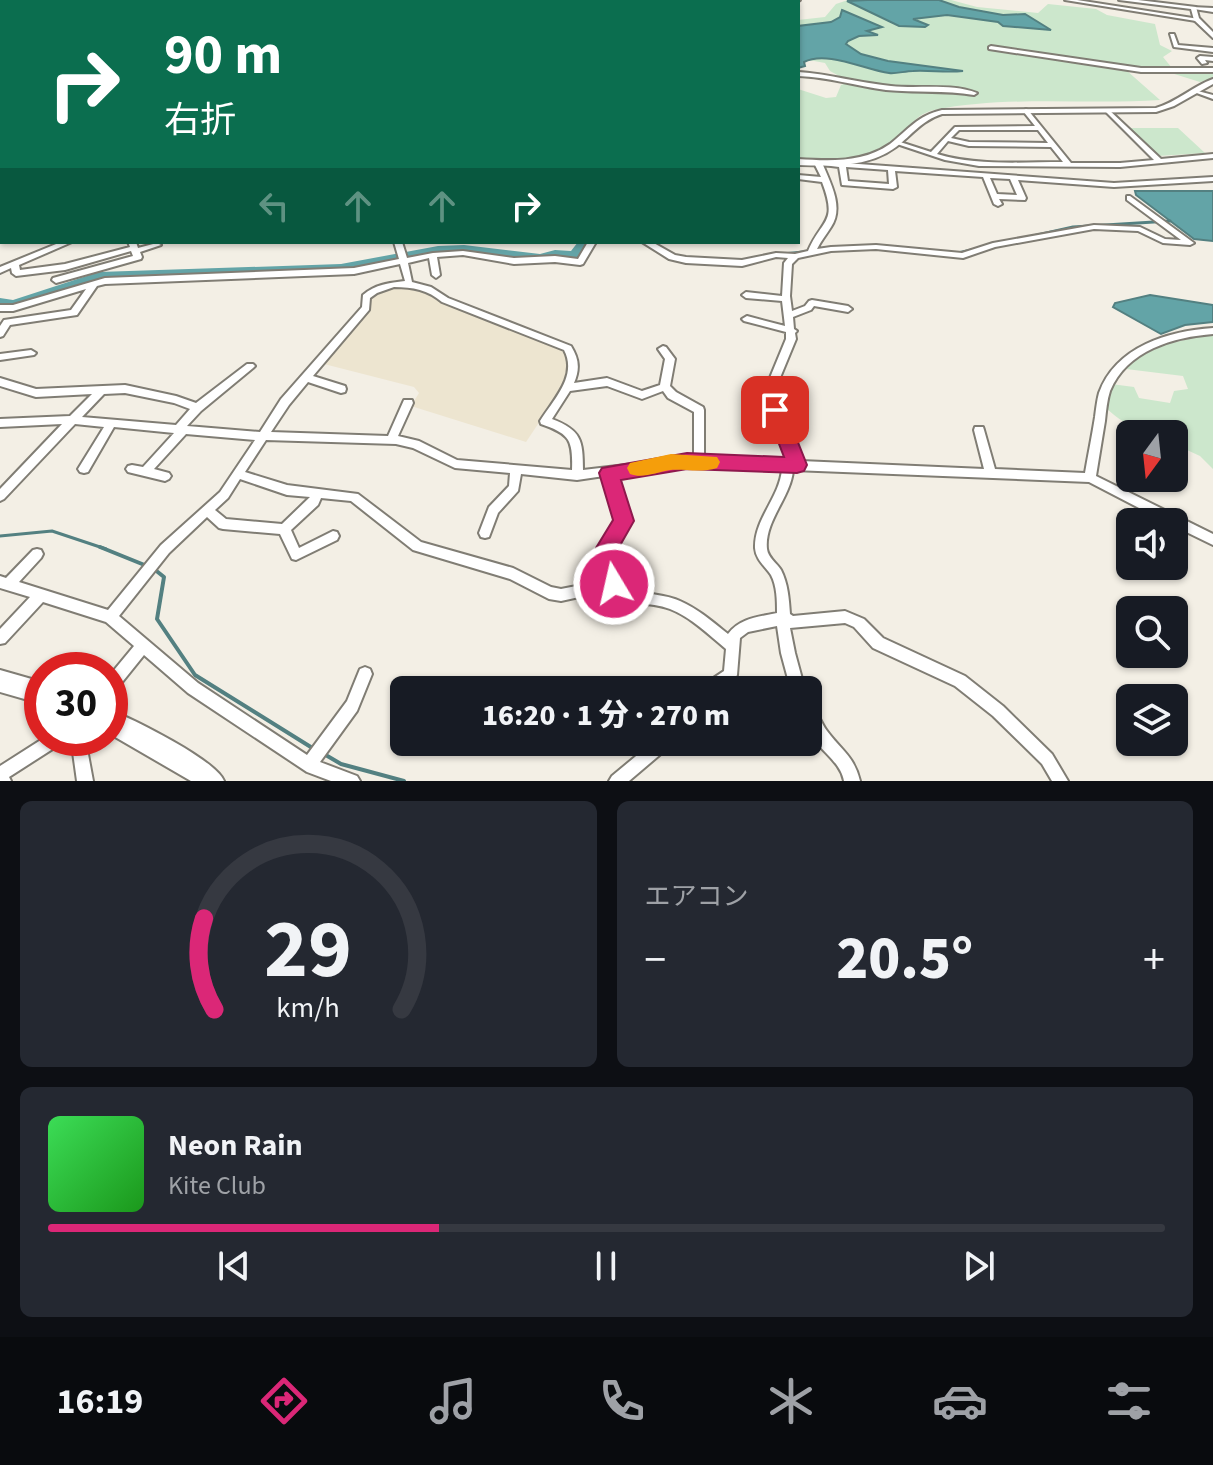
<!DOCTYPE html>
<html lang="ja">
<meta charset="utf-8">
<style>
body{margin:0;font-family:"Source Sans 3","Noto Sans JP",sans-serif;background:#242831;color:#f1f3f6;height:100vh;display:flex;flex-direction:column;font-size:30px;white-space:nowrap}
*{box-sizing:border-box;margin:0}
p{font-size:26px;color:#9ea1a6}
.icon{flex:none;width:44px;height:44px;fill:none;stroke:currentColor;stroke-width:2;stroke-linecap:round;stroke-linejoin:round}
.map{position:relative;height:781px;overflow:hidden}
.panel{display:flex;flex-direction:column;gap:20px;padding:20px;background:#0d0f14;flex:1}
.panel>*{flex:none}
.banner{position:absolute;left:0px;top:0px;width:800px;height:244px;box-shadow:0 2px 6px #0004;background:#0b6e4f;color:#fff;overflow:hidden}
.needle{width:52px;rotate:195deg}
.controls{position:absolute;left:1116px;top:420px;display:grid;gap:16px}
.controls a{display:grid;place-items:center;width:72px;height:72px;border-radius:12px;background:#171b24;box-shadow:0 2px 6px #0004;font-size:40px}
.speed{position:absolute;left:24px;top:652px;display:flex;gap:16px;font-size:40px;font-weight:700;text-align:center}
.speed>*{display:grid;place-content:center;width:104px;height:104px;border-radius:50%;background:#171b24;box-shadow:0 2px 6px #0004;line-height:1}
.speed .limit{border:12px solid #d22;background:#fff;color:#111}
.pin{position:absolute;display:grid;place-items:center;width:68px;height:68px;color:#fff;margin:-34px;border-radius:16px;box-shadow:0 4px 12px #0006}
.me{position:absolute;width:88px;margin:-44px;rotate:351deg;stroke-linejoin:round;filter:drop-shadow(0 0 6px #0008)}
.turn{display:flex;align-items:center;gap:28px;height:168px;padding:0 32px;font-size:36px}
.turn .icon{width:104px;height:104px;stroke-width:2.5}
.turn b{display:block;font-size:56px;line-height:68px}
.lanes{display:flex;align-items:center;height:76px;padding:0 32px;background:#0003;justify-content:center;gap:40px;direction:ltr}
.lanes .off{opacity:.35}
.big{font-size:60px;font-weight:800;line-height:1.1}
.panel .tile{flex:1;display:flex;flex-direction:column;justify-content:center;gap:12px;min-width:0;padding:0 28px;border-radius:12px;background:#242831}
.panel .dial{align-items:center;gap:0}
.dial svg{height:208px;overflow:visible;fill:none;stroke:#363941;stroke-width:7;stroke-linecap:round;text-anchor:middle}
.dial text{fill:#f1f3f6;stroke:none}
.song{display:flex;align-items:center;gap:24px}
.cover{width:96px;height:96px;border-radius:12px;background:linear-gradient(135deg,hsl(130 70% 55%),hsl(120 70% 35%))}
.played{height:8px;border-radius:4px;background:linear-gradient(90deg,#db2777 35%,#363941 35%)}
.keys{display:flex;justify-content:space-around;direction:ltr}
.heat{display:flex;justify-content:space-between;align-items:center;font-size:44px;direction:ltr}
.panel .tiles{flex:1;display:grid;gap:20px;grid-template-columns:1fr 1fr}
.tile:last-child{grid-column:span 2}
.trip{position:absolute;left:390px;top:676px;width:432px;height:80px;border-radius:12px;background:#171b24;box-shadow:0 2px 6px #0004;font-weight:800;line-height:80px;text-align:center}
.dock{display:flex;height:128px;justify-content:space-around;align-items:center;background:#090b0e;color:#9ea1a6}
.dock .icon{width:56px;height:56px}
.dock .selected{color:#db2777}
.dock b{font-size:36px;color:#f1f3f6}
.map>svg:first-child{display:block}
.education{fill:#ede5d0}
.green{fill:#cce7cc}
.water{fill:#63a4a7;stroke:#538081;stroke-width:2}
.lines{fill:none;stroke-linecap:round;stroke-linejoin:round}
.stream-far1{stroke:#538081;stroke-width:3}
.stream{stroke:#538081;stroke-width:4}
.river{fill:#63a4a7;fill-rule:evenodd}
.minor-casing{stroke:#807d74;stroke-width:4}
.tertiary-casing{stroke:#807d74;stroke-width:4}
.primary-casing{stroke:#807d74;stroke-width:4}
.minor{fill:#fff;fill-rule:evenodd}
.tertiary{fill:#fff;fill-rule:evenodd}
.primary{fill:#fff;fill-rule:evenodd}
.route{fill:#db2777;stroke:#8e194d;stroke-width:2}
.slow{fill:#f59e0b}
</style>
<div class="map">
<svg width="1213" height="781" viewBox="0 0 1213 781">
<rect width="100%" height="100%" fill="#f3efe5"/>
<path class="education" d="M404,286L428,291L564,349L571,361L562,388L526,442L411,406L419,393L414,387L324,364L370,309L369,299L380,290Z"/>
<path class="green" d="M848,0H951L977,7L1038,13L1048,4L1096,9L1107,15L1155,24L1160,45L1172,51L1163,57L1172,68L1213,71V78L1200,82L1155,68L1126,70L1160,100C1085,105 1009,95 934,110C916,114 910,127 897,139C871,163 831,161 798,159V89L826,98L836,97L841,85L850,82L830,71L825,63L798,58V20L825,17L836,4Z
M1127,128H1178L1205,153L1158,156Z
M1206,335L1213,336V469L1200,456L1174,444V434C1144,434 1124,426 1103,405L1111,384L1134,387L1139,398L1170,403L1174,391L1188,389L1183,376L1118,368L1163,345Z"/>
<path class="water" d="M867,0H939L959,7L1003,15L1025,14L1051,30L1003,26L998,22L947,15L913,19L928,25L925,27L899,26L847,1Z
M842,10L882,27L867,31L878,35L859,36L848,41L846,44L861,54L888,61L963,71C946,73 930,70 913,71C905,71 896,74 889,73C865,70 827,50 804,62L805,66L798,68V26L831,22L840,17Z
M1135,191H1213V241L1194,239L1136,195Z
M1150,295L1213,305V322L1185,325L1161,334L1113,307L1115,303Z"/>
<g class="lines">
<path class="stream-far1" d="M958,253L1073,227L1170,221
M763,256L803,252
M0,536L52,531L106,549"/>
<path class="stream" d="M100,547L147,566
M154,569L164,577L157,619L195,675L314,749
M324,754L341,764L404,781"/>
<path class="river" d="M578,242H591L580,258H555L540,262L464,253L438,254L341,272L100,280L19,308H0V298L13,300L99,272L341,264L438,246L464,245L540,254L555,250L571,251Z"/>
<defs>
<path id="minor" d="M17,0H21V2H17Z
M47,0H51L52,2H48Z
M196,0H202L200,2H194Z
M244,0H249L247,2H242Z
M307,0H311V2H307Z
M362,0H366V2H362Z
M413,0H420L423,2H416Z
M439,0H451L446,2H434Z
M554,0H569L562,2H547Z
M573,0H577V2H573Z
M586,0H593L596,2H589Z
M631,0H636L638,2H633Z
M658,0H667L663,2H654Z
M694,0H702L698,2H690Z
M794,0H800L797,2H791Z
M1065,0H1077L1199,19L1196,21Z
M1192,7L1213,8V12L1194,9Z
M2,14V18L0,19V15Z
M0,25H2V29H0Z
M1170,34H1174L1178,45L1213,48V52L1174,47Z
M2,43V47L0,48V44Z
M991,46L1141,68H1213V72H1141L989,49V47Z
M1200,56L1213,57V61L1205,60L1207,63L1202,64L1197,58Z
M0,66H2V70H0Z
M798,72C830,74 859,83 891,86C918,89 951,83 977,93L974,95C945,90 915,93 886,90C856,86 828,77 798,76Z
M2,82V86L0,87V83Z
M1194,90L1213,95V99L1194,92Z
M0,108H2V112H0Z
M1026,109L1028,110L1071,163H1120L1154,160L1105,111L1108,109L1161,159L1213,154V158L1120,167L979,166L945,160L894,143L897,141L931,152L955,127L1035,126L1023,111ZM959,130H1038L1048,143L969,142L951,138ZM948,141L969,146L1051,147L1063,162C1022,162 977,166 937,154Z
M2,127V131L0,132V128Z
M818,161L1114,183L1213,177V181L1114,187L1018,180L1026,198L1025,200L999,199L1002,204L998,206L994,204L983,177L895,171L897,187L893,189L842,185L839,167L823,165C831,184 844,208 831,227C826,235 821,241 817,249L831,247L876,245L962,253L993,243L1094,225L1140,227L1165,239L1181,240L1127,200V196H1130L1194,243L1190,245L1163,243L1138,231L1094,229L995,247L963,258L876,249L831,251L798,258L792,264L790,296L792,311L805,306L809,301L812,300L848,306L852,309L848,312L814,306L811,310L793,317L794,329L797,331L795,333L796,339L777,385L780,410L801,461L984,469L974,430L975,427H983L984,430L995,469L1085,473C1088,455 1092,436 1095,417C1096,409 1097,400 1099,393C1116,346 1169,331 1213,328V334C1174,337 1127,350 1110,391C1107,400 1106,411 1105,421C1102,439 1099,457 1096,476L1213,534V545L1174,526V522H1166L1089,482L793,470C791,497 764,521 767,549C768,558 777,563 781,570C788,584 789,599 790,614L793,616L845,611L864,619L883,638L965,676L1003,706L1052,754L1068,781H1052L1042,764L993,716L955,686L873,648L854,627L845,623L790,628L795,653L805,690H791L781,653L777,626L748,632L740,638L737,675C729,690 716,690 701,690L703,685L724,671L726,649C709,635 691,617 670,609C650,601 627,607 611,590L561,601L549,599L510,579L413,550L351,501L321,498L318,505L291,530L299,548L333,531L337,532L339,536L337,540L296,560L292,559L280,534L223,529L219,528L207,517L169,553L119,616L198,683L307,755L347,701L360,669L365,667L370,669L372,674L357,711L320,762L357,776L360,781H331L307,772L188,693L144,655L115,691L110,693V675L134,646L106,622L43,602L5,643L0,644V629L30,597L0,588V576L6,578L33,550L37,549L41,550L43,554L41,558L19,582L108,610L161,545L220,492L255,440L186,434L154,469L169,473L171,476L169,479L165,481L132,473L128,472L126,469L128,466L132,465L143,467L174,433L114,427L88,472L84,473L80,472L78,469L104,427L75,424L4,499L0,501V489L62,424L0,427V419L70,416L92,394L36,397L0,386V378L36,389L125,385L176,396L196,403L247,364H253L255,366L253,368L201,411L187,426L260,432L281,399L362,307L363,295C376,284 389,283 405,281L400,264L354,274L105,284L97,286L77,315L10,325L3,336L0,337V326L4,320L71,310L86,289L13,311H0V305H13L105,278L354,268L399,259L394,242H402L407,258L433,253L463,251L514,258L555,256L578,259L588,242H596L583,264L580,265L555,262L514,264L463,255L437,257L440,275L436,278L432,275L429,258L408,263L412,282L431,287L448,298L571,346C579,359 580,369 574,383L607,378L642,391L660,385L665,359L658,349L663,346L666,347L675,359L670,386L676,392L703,407L704,410V457L790,461L770,410L767,385L786,339V332L744,321L742,319L747,316L785,326L782,301L746,298L742,295L746,292L782,296L784,263L788,258L776,257L742,266L686,263L669,259L642,242H652L675,255L686,257L742,260L776,253L795,254L808,251C822,218 838,224 822,182L798,179V175L821,177L814,163ZM846,167L888,170L889,184L848,181ZM990,178L1010,179L1017,195L997,194ZM394,287C413,287 428,290 442,302L564,350C578,376 553,400 540,421L541,424C570,434 573,440 572,470L457,460L419,441L398,436L413,403L412,400H404L388,436L271,432L289,405L308,382L341,393L345,392L346,389L345,386L313,376L369,310L370,298L377,293ZM607,386L642,399L663,391L668,398L694,412V457L583,470C583,440 581,430 552,419L570,391ZM125,393L174,403L190,409L176,425L82,417L104,394ZM266,440L396,444L413,448L455,468L510,473L509,486L489,507L479,533L481,537L485,538L489,537L498,513L518,491L521,474L577,480L604,476L618,521C615,528 610,532 606,538C598,550 604,566 607,580L561,589L551,587L513,568L421,542L358,494L287,485L245,472ZM687,465L782,469C780,497 754,519 755,548C756,560 765,566 771,575C777,586 777,601 777,613C758,617 740,618 728,634C713,622 698,609 680,601C661,592 633,596 620,582L613,548L625,532L630,521L615,475ZM240,479L287,495L310,497L282,524L226,519L215,510L228,498Z
M0,164H2V168H0Z
M61,242H72L19,265L20,270L65,264L130,247L128,242H136L138,248L157,243L161,245L140,252L142,257L141,259L56,283L52,280L53,278L133,256L131,251L65,270L16,276L12,273L11,268L0,273V267Z
M31,350L36,353L34,355L0,360V354Z
M808,704C818,710 820,722 827,731C841,750 854,756 860,781H844C840,758 812,748 808,724C807,718 808,710 808,704Z
M44,738H64L62,743L9,777L11,781H0V766Z
M71,738H85L93,781H77Z
M653,742H671L669,747L629,781H609L612,776Z"/>
<path id="tertiary" d="M165,0H171V2H165Z
M504,0H510L509,2H503Z
M1119,0H1138L1196,7L1199,18L1213,32V38L1194,20L1191,9Z
M1213,79V84L1174,106L1156,112L942,114C922,120 912,135 896,147C868,168 831,166 798,165V159C829,161 863,163 890,144C909,129 917,116 942,110L1156,108C1177,102 1193,86 1213,79Z
M0,103H2V107H0Z
M0,145H2V150H0Z"/>
<path id="primary" d="M0,670L42,682V704L0,692Z
M110,710C133,719 216,760 224,781H191L110,734Z"/>
</defs>
<use href="#minor" class="minor-casing"/>
<use href="#tertiary" class="tertiary-casing"/>
<use href="#primary" class="primary-casing"/>
<use href="#minor" class="minor"/>
<use href="#tertiary" class="tertiary"/>
<use href="#primary" class="primary"/>
</g>
<path class="route" d="M775,403L785,410L807,465L804,471L797,473L687,469L621,480L634,521L618,549L625,584L622,592L614,595L606,592L596,548L613,520L599,473L602,468L687,453L784,457L766,410Z"/>
<path class="slow" d="M671,454L717,457L720,462L717,468C702,473 686,469 670,470C657,472 643,479 630,474L627,468L630,463Z"/>
</svg>
<div class="controls">
<a><svg class="needle" viewBox="-14 -14 28 28"><path d="M0-13l5 13h-10z" fill="#e53935"/><path d="M0 13l5-13h-10z" fill="#9ea1a6"/></svg></a>
<a><svg class="icon" aria-label="sound" viewBox="0 0 24 24"><path d="M4 9h4l5-4v14l-5-4H4zM17 9q2 3 0 6"/></svg></a>
<a><svg class="icon" aria-label="search" viewBox="0 0 24 24"><circle cx="10" cy="10" r="6"/><path d="M15 15l6 6"/></svg></a>
<a><svg class="icon" aria-label="layers" viewBox="0 0 24 24"><path d="M12 4l9 5-9 5-9-5zM3 14l9 5 9-5"/></svg></a>
</div>
<div class="speed"><div class="limit">30</div></div>
<div class="pin" style="left:775px;top:410px;background:#d93025"><svg class="icon" aria-label="arrive" viewBox="0 0 24 24"><path d="M6 21V4h12l-3 4 3 4H6"/></svg></div>
<svg class="me" style="left:614px;top:584px" viewBox="-20 -20 40 40"><circle r="17" fill="#db2777" stroke="#fff" stroke-width="3"/><path d="M0-11L8 9 0 5-8 9z" fill="#fff"/></svg>
<div class="trip">16:20 · 1 分 · 270 m</div>
<div class="banner">
<div class="turn"><svg class="icon" aria-label="right" viewBox="0 0 24 24"><path d="M7 20v-9h11M14 6l5 5-5 5"/></svg><div><b>90 m</b>右折</div></div>
<div class="lanes"><svg class="icon off" aria-label="left" viewBox="0 0 24 24"><path d="M17 20v-9H6M10 6l-5 5 5 5"/></svg><svg class="icon off" aria-label="ahead" viewBox="0 0 24 24"><path d="M12 20V5M6 11l6-6 6 6"/></svg><svg class="icon off" aria-label="ahead" viewBox="0 0 24 24"><path d="M12 20V5M6 11l6-6 6 6"/></svg><svg class="icon" aria-label="right" viewBox="0 0 24 24"><path d="M7 20v-9h11M14 6l5 5-5 5"/></svg></div>
</div>
</div>
<section class="panel">
<div class="tiles">
<div class="tile dial"><svg viewBox="0 0 100 80">
<path d="M14 69A42 42 0 1 1 86 69"/>
<path d="M14 69A42 42 0 0 1 10 34" stroke="#db2777"/>
<text x="50" y="56" font-size="32" font-weight="700">29</text>
<text x="50" y="72" font-size="11">km/h</text>
</svg></div>
<div class="tile"><p>エアコン</p>
<div class="heat"><a>−</a><b class="big">20.5°</b><a>+</a></div>
</div>
<div class="tile">
<div class="song"><i class="cover"></i><div><b>Neon Rain</b><p>Kite Club</p></div></div>
<div class="played"></div>
<div class="keys"><svg class="icon" aria-label="previous" viewBox="0 0 24 24"><path d="M18 5L8 12l10 7zM5 5v14"/></svg><svg class="icon" aria-label="pause" viewBox="0 0 24 24"><path d="M8 5v14M16 5v14"/></svg><svg class="icon" aria-label="next" viewBox="0 0 24 24"><path d="M6 5l10 7-10 7zM19 5v14"/></svg></div>
</div>
</div>
</section>
<nav class="dock">
<b>16:19</b>
<svg class="icon selected" aria-label="directions" viewBox="0 0 24 24"><path d="M12 3l9 9-9 9-9-9zM9 14v-3h6M13 9l2 2-2 2"/></svg>
<svg class="icon" aria-label="music" viewBox="0 0 24 24"><path d="M9 18V5l10-2v13"/><circle cx="6" cy="18" r="3"/><circle cx="16" cy="16" r="3"/></svg>
<svg class="icon" aria-label="phone" viewBox="0 0 24 24"><path d="M5 4h4l2 5-3 2q2 4 5 5l2-3 5 2v4C11 20 4 13 5 4z"/></svg>
<svg class="icon" aria-label="climate" viewBox="0 0 24 24"><path d="M12 3v18M4 7l16 10M4 17L20 7"/></svg>
<svg class="icon" aria-label="car" viewBox="0 0 24 24"><path d="M5 17H2v-5l4-1 3-4h7l3 4 3 1v5h-3M9 17h6M6 11h13"/><circle cx="7" cy="17" r="2"/><circle cx="17" cy="17" r="2"/></svg>
<svg class="icon" aria-label="filters" viewBox="0 0 24 24"><path d="M4 7h16M4 17h16"/><circle cx="9" cy="7" r="2"/><circle cx="15" cy="17" r="2"/></svg>
</nav>
